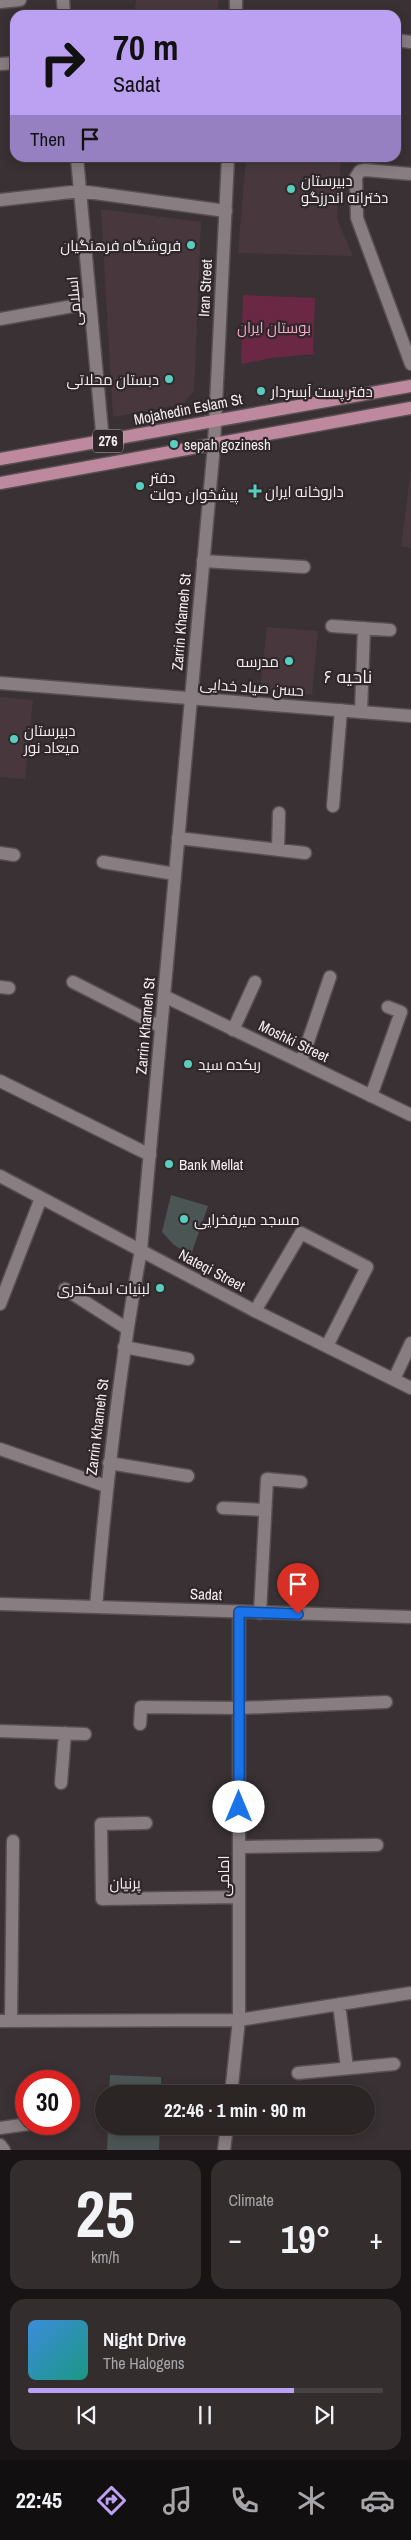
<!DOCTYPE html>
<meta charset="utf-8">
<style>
body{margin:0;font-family:"Archivo Narrow",Cairo,sans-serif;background:#332d2e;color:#f1f3f6;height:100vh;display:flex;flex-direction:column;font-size:19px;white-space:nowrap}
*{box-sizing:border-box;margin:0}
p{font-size:16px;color:#a6a5a7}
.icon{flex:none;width:28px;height:28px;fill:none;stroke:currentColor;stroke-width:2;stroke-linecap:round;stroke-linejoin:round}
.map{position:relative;height:2150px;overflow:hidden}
.side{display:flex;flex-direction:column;gap:10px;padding:10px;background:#181415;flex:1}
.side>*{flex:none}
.guide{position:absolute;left:10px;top:10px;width:391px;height:152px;border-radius:15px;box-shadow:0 2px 12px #0003,0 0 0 1px #474243;background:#bca0f2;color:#111;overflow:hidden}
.speed{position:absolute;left:15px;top:2070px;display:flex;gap:10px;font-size:25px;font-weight:700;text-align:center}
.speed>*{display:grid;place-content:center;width:65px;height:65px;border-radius:50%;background:#2b2526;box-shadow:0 2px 12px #0003,0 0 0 1px #474243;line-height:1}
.speed .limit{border:8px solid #d22;background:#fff;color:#111}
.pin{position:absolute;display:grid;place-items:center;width:42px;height:42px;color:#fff;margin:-51px -21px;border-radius:50% 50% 50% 0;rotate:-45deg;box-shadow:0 0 5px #0007}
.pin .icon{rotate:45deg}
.me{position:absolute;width:55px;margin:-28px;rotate:0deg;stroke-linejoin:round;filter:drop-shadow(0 0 4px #0008)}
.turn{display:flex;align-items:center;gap:18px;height:105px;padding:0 20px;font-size:22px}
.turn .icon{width:65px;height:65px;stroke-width:2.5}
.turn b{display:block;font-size:35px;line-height:42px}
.then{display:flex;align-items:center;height:48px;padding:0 20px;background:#0003;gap:10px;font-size:19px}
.big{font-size:38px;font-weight:700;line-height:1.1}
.side .card{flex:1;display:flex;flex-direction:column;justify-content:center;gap:8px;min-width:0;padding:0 18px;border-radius:15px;background:#332d2e}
.side .dial{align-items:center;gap:0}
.dial b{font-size:65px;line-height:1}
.song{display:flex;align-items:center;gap:15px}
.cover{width:60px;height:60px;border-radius:8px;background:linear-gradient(135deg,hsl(210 70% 55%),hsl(170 70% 35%))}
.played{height:5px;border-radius:2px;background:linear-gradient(90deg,#bca0f2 75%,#474243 75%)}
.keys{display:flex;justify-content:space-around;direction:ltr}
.heat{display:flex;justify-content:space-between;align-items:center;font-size:28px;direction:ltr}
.side .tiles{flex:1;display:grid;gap:10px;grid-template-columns:1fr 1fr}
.card:last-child{grid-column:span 2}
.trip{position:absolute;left:95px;top:2085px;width:280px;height:50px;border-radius:25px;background:#2b2526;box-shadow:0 2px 12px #0003,0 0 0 1px #474243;font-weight:700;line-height:50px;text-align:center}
.tab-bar{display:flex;height:80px;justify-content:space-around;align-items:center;background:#110f0f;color:#a6a5a7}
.tab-bar .icon{width:35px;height:35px}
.tab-bar .on{color:#bca0f2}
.tab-bar b{font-size:22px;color:#f1f3f6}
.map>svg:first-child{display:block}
.built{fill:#48383e}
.green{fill:#6a2845}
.building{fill:#4b5553}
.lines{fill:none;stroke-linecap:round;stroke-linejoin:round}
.minor-casing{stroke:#574f52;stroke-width:15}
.tertiary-casing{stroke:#574f52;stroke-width:15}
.secondary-casing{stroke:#574f52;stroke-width:15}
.primary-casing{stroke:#574f52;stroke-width:15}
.minor{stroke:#887d81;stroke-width:12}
.tertiary{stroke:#887d81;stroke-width:12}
.secondary{stroke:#887d81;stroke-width:12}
.primary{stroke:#bf899d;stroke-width:12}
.route-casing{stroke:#114b97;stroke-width:12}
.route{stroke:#1a73e8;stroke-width:9}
.poi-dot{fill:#59cebe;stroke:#2f272a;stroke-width:2}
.labels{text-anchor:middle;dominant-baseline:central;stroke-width:4.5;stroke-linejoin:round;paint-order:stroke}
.shield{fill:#2f272a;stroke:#b8b2b4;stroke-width:1}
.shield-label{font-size:14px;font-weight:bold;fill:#f3edef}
.poi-label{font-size:15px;fill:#f3edef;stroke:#2f272a;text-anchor:start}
.street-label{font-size:15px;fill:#f3edef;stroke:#2f272a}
.park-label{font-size:15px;fill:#f2a7c3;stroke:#2f272a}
.quarter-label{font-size:18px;fill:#f3edef;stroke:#2f272a}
</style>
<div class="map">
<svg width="411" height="2150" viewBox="0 0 411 2150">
<rect width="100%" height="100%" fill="#393133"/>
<path class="built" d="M136,0H219L217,15H134Z
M246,158H320L341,160L337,219L353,256L238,253Z
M101,209L201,222L194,391L183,404L113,417Z
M411,470V548L401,546Z
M267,627L318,631L312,695L260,690Z
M0,697L33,700L25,779L0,777Z"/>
<path class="green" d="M243,295L315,298L313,354L271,358L241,364Z"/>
<path class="building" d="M171,1195L208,1206L191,1255L174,1245L162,1232Z
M110,2075L161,2077V2094H109Z
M108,2126H160L159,2150H107Z"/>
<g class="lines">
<defs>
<path id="minor" d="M63,0L64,15
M0,2L20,0
M396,40L411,42
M0,64L15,63
M77,158L103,442
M411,174L365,170L360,171L356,177L357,218L411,364
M0,200L80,191L226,211
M0,319L90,303
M203,561L304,567
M332,626L390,630
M361,712L364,628
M333,806L341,710
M178,838L305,853
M278,850L279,813
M0,853L14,855
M103,862L175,874
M73,982L161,1027
M0,987L9,988
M233,1030L255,982
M301,1062L330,977
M0,1081L150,1155
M371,1096L401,1012L388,1007
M65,1289L126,1328
M0,1304L41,1198
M255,1311L301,1233L367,1267L327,1346
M124,1347L188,1359
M394,1379L411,1343
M0,1449L106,1486
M109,1463L188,1476
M223,1508L265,1510
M260,1613L267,1479L301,1482
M140,1724L141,1707L239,1708L386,1702
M0,1731L85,1734
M61,1783L65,1733
M146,1823L101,1824L102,1899L239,1897
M239,1847L377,1845
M339,2004L347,2068
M0,2021L239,2020L411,1993
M11,2021L13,1841
M298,2073L394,2064
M231,2094L239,2020V1612
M0,2128L28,2124
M224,2150L227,2126"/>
<path id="tertiary" d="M0,683L411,716
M0,1604L411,1617
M96,1607C106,1487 119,1369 141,1250
M0,2145L4,2150"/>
<path id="secondary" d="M236,15V0
M164,996L411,1115
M0,1176L255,1311L411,1388
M141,1250L214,445L228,158"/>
<path id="primary" d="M0,459L411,386
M0,483L411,408"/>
</defs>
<use href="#minor" class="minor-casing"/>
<use href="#tertiary" class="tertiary-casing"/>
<use href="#secondary" class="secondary-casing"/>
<use href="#primary" class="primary-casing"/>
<use href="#minor" class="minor"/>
<use href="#tertiary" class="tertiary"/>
<use href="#secondary" class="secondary"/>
<use href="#primary" class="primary"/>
</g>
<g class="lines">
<defs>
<path id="route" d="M239,1807V1612L298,1614"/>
</defs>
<use href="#route" class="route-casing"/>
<use href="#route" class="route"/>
</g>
<g class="poi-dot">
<circle cx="291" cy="189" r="5"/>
<circle cx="191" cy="245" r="5"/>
<circle cx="169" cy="379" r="5"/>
<circle cx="261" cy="391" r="5"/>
<circle cx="174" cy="444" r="5"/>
<circle cx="140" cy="486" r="5"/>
<path d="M252.5 483.5h5v5h5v5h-5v5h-5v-5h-5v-5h5z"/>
<circle cx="289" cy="661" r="5"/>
<circle cx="14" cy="739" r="5"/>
<circle cx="188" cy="1064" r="5"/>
<circle cx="169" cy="1164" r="5"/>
<circle cx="184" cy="1219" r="5"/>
<circle cx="160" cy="1288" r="5"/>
</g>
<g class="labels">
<rect class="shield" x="93" y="429.5" width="30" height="23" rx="4"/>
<g class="shield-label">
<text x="108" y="441">276</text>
</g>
<g class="poi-label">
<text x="301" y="180">دبیرستان<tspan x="301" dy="17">دخترانه اندرزگو</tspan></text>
<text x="181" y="245" text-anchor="end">فروشگاه فرهنگیان</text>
<text x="159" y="379" text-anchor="end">دبستان محلاتی</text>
<text x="271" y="391">دفتر پست آبسردار</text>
<text x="184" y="444">sepah gozinesh</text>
<text x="150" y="477">دفتر<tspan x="150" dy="17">پیشخوان دولت</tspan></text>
<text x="265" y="491">داروخانه ایران</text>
<text x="279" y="661" text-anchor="end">مدرسه</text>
<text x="24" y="730">دبیرستان<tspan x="24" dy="17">میعاد نور</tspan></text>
<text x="198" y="1064">ربکده سید</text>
<text x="179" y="1164">Bank Mellat</text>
<text x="194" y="1219">مسجد میرفخرایی</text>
<text x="150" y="1288" text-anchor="end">لبنیات اسکندری</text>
</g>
<g class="street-label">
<text transform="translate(205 288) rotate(-87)">Iran Street</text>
<text transform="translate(74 301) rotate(-95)">اسلامی</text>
<text transform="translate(188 409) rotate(-11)">Mojahedin Eslam St</text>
<text transform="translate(181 622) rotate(-85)">Zarrin Khameh St</text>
<text transform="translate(252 687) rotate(4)">حسن صیاد خدایی</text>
<text transform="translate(145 1026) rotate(-85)">Zarrin Khameh St</text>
<text transform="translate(294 1041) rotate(26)">Moshki Street</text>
<text transform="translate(212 1270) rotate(28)">Nateqi Street</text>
<text transform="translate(97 1427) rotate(-83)">Zarrin Khameh St</text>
<text transform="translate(206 1594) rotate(2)">Sadat</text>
<text transform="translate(223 1876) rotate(-90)">امامی</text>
<text transform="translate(125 1883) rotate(-1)">پرنیان</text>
</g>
<g class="park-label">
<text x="274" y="327">بوستان ایران</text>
</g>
<g class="quarter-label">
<text x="348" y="676">ناحیه ۶</text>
</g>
</g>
</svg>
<div class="speed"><div class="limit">30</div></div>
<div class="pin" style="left:298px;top:1614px;background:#d93025"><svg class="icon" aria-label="arrive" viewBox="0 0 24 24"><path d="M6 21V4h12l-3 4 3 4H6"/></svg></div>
<svg class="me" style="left:239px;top:1807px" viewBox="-20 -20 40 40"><circle r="19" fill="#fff"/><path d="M0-13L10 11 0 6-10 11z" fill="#1a73e8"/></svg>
<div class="trip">22:46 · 1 min · 90 m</div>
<div class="guide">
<div class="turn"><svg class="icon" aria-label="right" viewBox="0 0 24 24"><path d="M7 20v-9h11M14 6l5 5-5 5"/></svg><div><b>70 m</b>Sadat</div></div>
<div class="then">Then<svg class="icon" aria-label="arrive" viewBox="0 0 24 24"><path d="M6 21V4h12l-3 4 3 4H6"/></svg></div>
</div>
</div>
<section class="side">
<div class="tiles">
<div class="card dial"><b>25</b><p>km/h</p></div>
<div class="card"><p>Climate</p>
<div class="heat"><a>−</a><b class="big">19°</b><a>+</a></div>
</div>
<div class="card">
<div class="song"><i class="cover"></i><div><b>Night Drive</b><p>The Halogens</p></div></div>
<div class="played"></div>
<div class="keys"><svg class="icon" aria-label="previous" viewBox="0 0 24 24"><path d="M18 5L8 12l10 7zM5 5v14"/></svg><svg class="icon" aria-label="pause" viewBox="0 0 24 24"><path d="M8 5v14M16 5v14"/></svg><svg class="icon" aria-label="next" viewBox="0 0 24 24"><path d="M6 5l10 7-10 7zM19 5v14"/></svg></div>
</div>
</div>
</section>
<nav class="tab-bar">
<b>22:45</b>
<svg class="icon on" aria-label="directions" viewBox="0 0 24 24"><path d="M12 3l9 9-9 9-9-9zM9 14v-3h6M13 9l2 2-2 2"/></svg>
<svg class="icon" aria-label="music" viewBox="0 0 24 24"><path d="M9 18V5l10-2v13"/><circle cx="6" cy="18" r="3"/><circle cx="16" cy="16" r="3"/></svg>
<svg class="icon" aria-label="phone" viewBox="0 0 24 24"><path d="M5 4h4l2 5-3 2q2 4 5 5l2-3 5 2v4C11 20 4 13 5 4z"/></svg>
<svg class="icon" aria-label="climate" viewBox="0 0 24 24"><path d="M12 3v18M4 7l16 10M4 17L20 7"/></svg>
<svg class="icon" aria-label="car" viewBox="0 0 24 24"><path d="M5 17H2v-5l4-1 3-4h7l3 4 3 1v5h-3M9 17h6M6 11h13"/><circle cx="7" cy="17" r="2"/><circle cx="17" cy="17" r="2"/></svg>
</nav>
